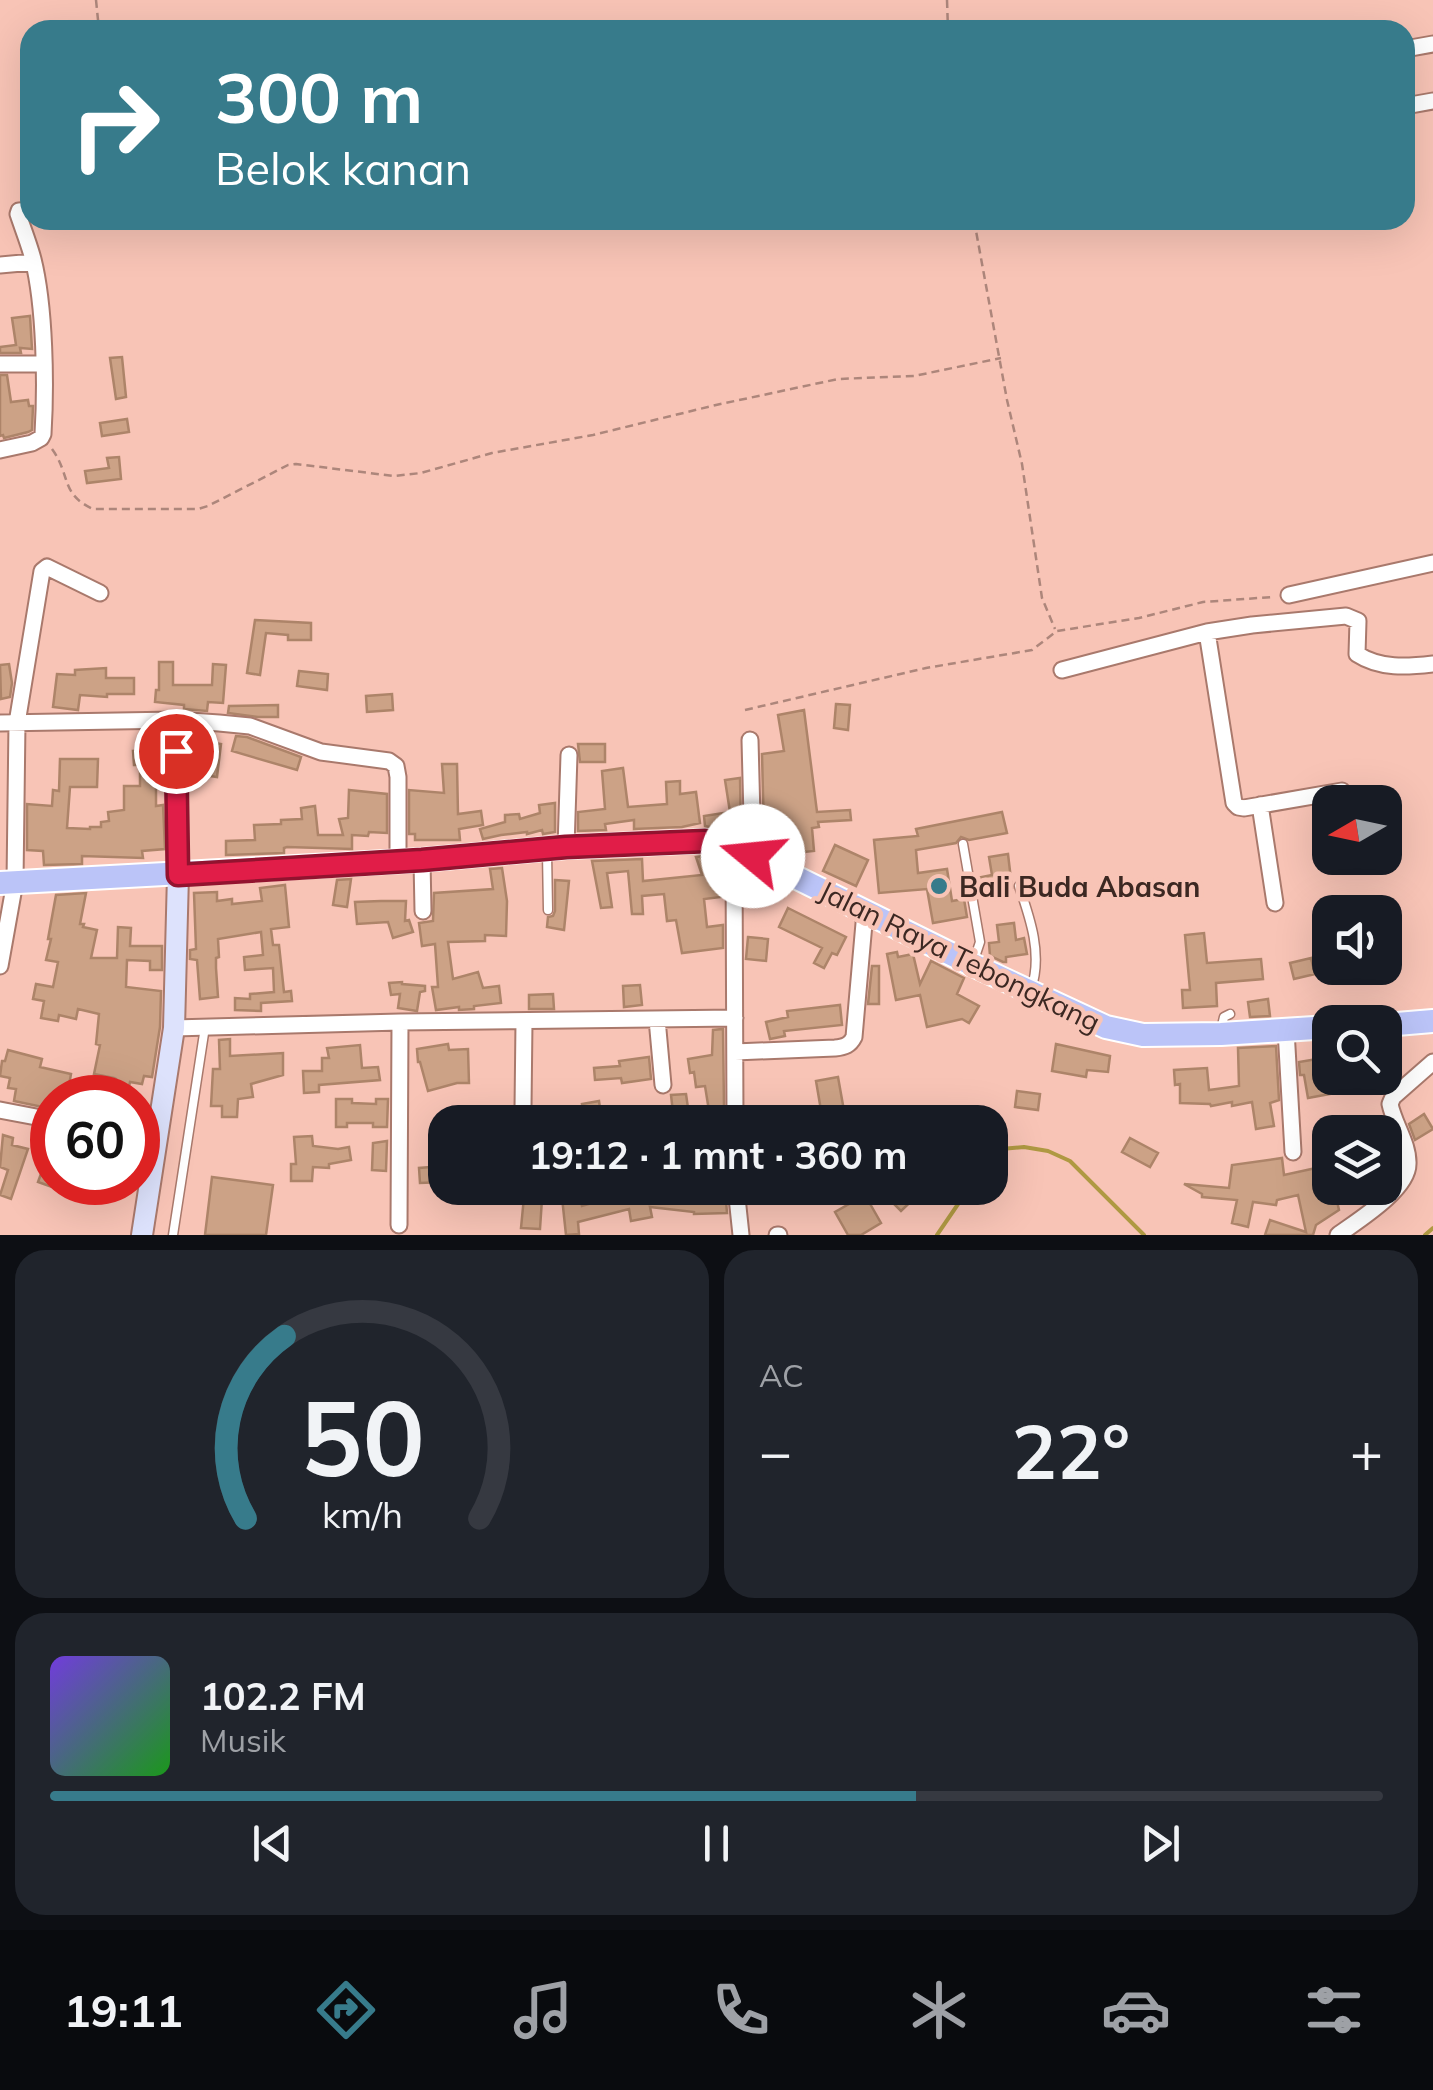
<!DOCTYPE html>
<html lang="id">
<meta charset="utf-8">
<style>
body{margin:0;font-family:Mulish,sans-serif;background:#20242c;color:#f1f3f6;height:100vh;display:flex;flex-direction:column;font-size:38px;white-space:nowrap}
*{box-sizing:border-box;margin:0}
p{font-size:32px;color:#9ea1a6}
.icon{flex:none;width:55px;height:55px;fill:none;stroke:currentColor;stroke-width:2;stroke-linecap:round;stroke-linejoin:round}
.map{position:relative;height:1235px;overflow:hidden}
.sheet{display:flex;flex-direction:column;gap:15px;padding:15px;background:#0d0f14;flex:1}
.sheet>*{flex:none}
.hud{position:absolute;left:20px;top:20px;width:1395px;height:210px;border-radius:30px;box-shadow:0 10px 40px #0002;background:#377b8b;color:#fff;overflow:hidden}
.needle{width:65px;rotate:261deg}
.tools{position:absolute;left:1312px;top:785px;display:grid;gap:20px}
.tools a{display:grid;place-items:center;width:90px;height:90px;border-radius:20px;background:#171b24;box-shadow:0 10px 40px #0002;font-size:50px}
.speed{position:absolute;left:30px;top:1075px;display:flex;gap:20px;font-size:50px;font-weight:700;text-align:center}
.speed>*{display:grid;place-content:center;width:130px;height:130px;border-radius:50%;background:#171b24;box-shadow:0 10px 40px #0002;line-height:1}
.speed .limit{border:15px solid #d22;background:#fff;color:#111}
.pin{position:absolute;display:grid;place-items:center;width:85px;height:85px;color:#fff;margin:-42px;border:5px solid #fff;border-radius:50%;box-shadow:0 2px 10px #0007}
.me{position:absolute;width:110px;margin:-55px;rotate:287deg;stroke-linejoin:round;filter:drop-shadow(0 0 8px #0008)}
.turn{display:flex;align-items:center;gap:35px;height:210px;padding:0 30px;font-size:45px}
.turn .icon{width:130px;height:130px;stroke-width:2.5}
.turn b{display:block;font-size:70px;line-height:85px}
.big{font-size:75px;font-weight:700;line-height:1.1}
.sheet .tile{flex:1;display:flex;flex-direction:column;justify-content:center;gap:15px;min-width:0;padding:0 35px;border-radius:30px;background:#20242c}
.sheet .dial{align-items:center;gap:0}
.dial svg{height:260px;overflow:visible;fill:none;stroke:#363941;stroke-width:7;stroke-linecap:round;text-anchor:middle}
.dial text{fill:#f1f3f6;stroke:none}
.song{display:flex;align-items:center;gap:30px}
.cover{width:120px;height:120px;border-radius:15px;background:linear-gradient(135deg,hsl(260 70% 55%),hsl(120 70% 35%))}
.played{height:10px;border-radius:5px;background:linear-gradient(90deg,#377b8b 65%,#363941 65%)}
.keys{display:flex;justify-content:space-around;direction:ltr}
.heat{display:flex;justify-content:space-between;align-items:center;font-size:55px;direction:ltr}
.sheet .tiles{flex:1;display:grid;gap:15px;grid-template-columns:1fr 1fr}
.tile:last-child{grid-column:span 2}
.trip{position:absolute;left:428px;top:1105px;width:580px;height:100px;border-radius:30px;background:#171b24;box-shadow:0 10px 40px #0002;font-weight:700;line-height:100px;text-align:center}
.dock{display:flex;height:160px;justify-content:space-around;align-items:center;background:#090b0e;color:#9ea1a6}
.dock .icon{width:70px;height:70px}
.dock .on{color:#377b8b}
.dock b{font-size:45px;color:#f1f3f6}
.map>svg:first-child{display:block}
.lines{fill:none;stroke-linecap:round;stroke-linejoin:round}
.stream{stroke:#af9942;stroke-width:4}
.building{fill:#cca286;stroke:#ad8469;stroke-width:2.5}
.service-casing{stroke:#a9796c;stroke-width:11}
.minor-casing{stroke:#a9796c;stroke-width:19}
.secondary-casing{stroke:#a9796c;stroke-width:24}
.primary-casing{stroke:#fff;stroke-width:26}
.path{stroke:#ad867b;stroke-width:2.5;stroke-dasharray:8 5;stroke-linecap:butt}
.service{stroke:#fff;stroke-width:8}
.minor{stroke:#fff;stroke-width:15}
.secondary{stroke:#dde2fc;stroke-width:20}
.primary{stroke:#bbc4f8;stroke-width:22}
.route-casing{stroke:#92132f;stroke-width:25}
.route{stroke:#e11d48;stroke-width:18}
.poi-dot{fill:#377b8b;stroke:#f8c4b6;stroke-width:4}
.labels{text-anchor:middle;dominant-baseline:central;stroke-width:9;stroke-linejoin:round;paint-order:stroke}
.poi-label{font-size:28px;font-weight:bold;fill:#3c2822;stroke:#f8c4b6;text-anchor:start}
.street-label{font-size:28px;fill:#3c2822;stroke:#f8c4b6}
</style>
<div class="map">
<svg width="1433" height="1235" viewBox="0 0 1433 1235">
<rect width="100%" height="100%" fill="#f8c4b6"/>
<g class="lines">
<path class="stream" d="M990,1160L1001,1149L1024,1147L1048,1151L1070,1161L1144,1235
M937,1235L969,1188
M1425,1235L1433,1228"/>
</g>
<path class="building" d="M30,316L32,349L20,348L21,353H0V347L16,345L12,318Z
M122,357L126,397L116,399L110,358Z
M0,375H7L11,402L28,400L29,406H33L32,430L28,432L4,438L3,435L0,436Z
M127,419L129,432L102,436L100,423Z
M119,457L121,479L87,483L85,471L109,468L107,458Z
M255,620L311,623V640H288V635L266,633L260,675L247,673Z
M159,662H173V685H212L213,664L226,665L223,703L208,702L207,711L184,709V705L155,702L156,690H159Z
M9,664L12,683L10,697L1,699L0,665Z
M106,668V678H134V694H107V697L80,695L78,710L53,707L57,674L75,675V670Z
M299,671L328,674L327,690L297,686Z
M392,694L393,710L367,712L366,696Z
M836,704L850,705L848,730L834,728Z
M278,705V717H258L228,713L229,706Z
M804,710L817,812L850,810L851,820L818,822L819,827L812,828L814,851L784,854L779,852L777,832L764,834L762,754L784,751L778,715Z
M150,733H161V747H165V773H157L156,779V806L163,805L165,849L142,851L143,858L82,856V864L44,865L43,851L27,850V804L52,806L53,790L59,791L60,759H98L97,787H70L67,828L90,829V827H101V822L109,821L108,812L124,810V786H140V765H134L133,751L151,750Z
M236,736L247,737L301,757L297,770L232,751Z
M194,740L221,744L217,777L189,773Z
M578,744H605V762H580Z
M442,764H457L458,814L481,811L483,825L459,829L460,840H415V834H409V790L444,793Z
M623,768L628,807L667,804L666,782L680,781V794L696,792L700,823L682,827L634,829V820L605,824L606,830L578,831V812L605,809L602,771Z
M740,778L741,829L731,831L730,826L714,828L705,826L704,816L730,812L725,780Z
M349,790L387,794V833L369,832L368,836L352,835V849L287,847L284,848V853L226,855V841L255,840L254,825L281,824V820L302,819L301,808L315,806L318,835H343L339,819L348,818Z
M555,803V832L543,834L542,830L527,834V832L501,835L483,839L480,829L505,822V815L519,814L520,819L540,813L539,805Z
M1002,812L1007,833L969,840L961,837L956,843L916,850L918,873L947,869L952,901L964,899L967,917L933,923L927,889L879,893L874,840L918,836L916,829Z
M835,845L868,860L856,886L823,871Z
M1008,854L1012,888L979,893L977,878L992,875L989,857Z
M703,856L717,861L718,863L716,864L721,897L704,899L707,927L723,925V948L682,953L676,920L667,921L664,894L642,896L643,914H632L628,871L607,873L612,907L601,908L592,861L642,859L643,881L702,875L696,857Z
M502,868L507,901L506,936L485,935V941L448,942L453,979L478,972L483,988L499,986L501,1003L474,1006V1009L459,1010V1007L436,1010L432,987H438L435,944L422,946L419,923L433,921L434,893L493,889L490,869Z
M351,879L347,907L333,905L337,880Z
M555,880L569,881L564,930L547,927L548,917L553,916L555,911Z
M285,885L289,927L271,929L273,945H279L284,992L291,991L292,1001L261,1003V1011L235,1010V998L250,999V994L274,992L273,968L245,970L244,957L263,955L261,932L218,939L219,957L216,958V968L218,997L200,999L197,960L190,959V950L196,949L194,893L217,892V901L232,899V904L262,901L260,888Z
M86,893L80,924H84L83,927L97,930L91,958H117L118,927L131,928L130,946H162V970H150V961L127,960L126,987L161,991L160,1027L152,1077L144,1076L142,1084L130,1082L127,1096L113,1093L116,1079L114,1078L94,1074L100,1045L96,1044L99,1014L78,1009L76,1019L59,1015L58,1021L41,1018L44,1001L33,999L36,984L53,987L58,962L46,960L51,939H48L56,895Z
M381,901H406L405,921L409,920L413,932L393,938L388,922L357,924L355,902Z
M788,908L846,937L837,955L832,953L824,968L814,963L822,948L779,927Z
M1014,923L1016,940L1024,938L1027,954L1006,957V962H1003L990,956L989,943L999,942L997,925Z
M1204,933L1207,963L1261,959L1263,979L1216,983L1217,1006L1183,1008L1182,990H1190L1185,935Z
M748,937L768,939L766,961L746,959Z
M897,952L898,957L913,954L920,984L931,961L964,978L957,994L979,1006L969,1023L962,1019L927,1027L920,995L896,1000L887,954Z
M1311,958L1315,974L1294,979L1290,963Z
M872,966H879V1004H868Z
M402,982V984L425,986V991L420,992L417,1011L398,1008L400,994L391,995L389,983Z
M640,985L642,1005L624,1007L623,986Z
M553,994L554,1009H529V995Z
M1268,999L1270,1016L1250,1017L1248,1002Z
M840,1005L842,1025L784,1031L785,1036L770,1039L766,1022L788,1017L787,1011Z
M723,1029L724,1107L720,1108L721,1115L710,1117L705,1086L696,1087L694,1072L690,1073L688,1059L712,1055L713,1030Z
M230,1039V1056L283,1053V1075L251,1084L253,1097L238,1099L237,1117H222V1106H211L213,1069H220L219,1040Z
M448,1044L449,1050L468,1049L469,1083H457L428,1091L420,1062H418L417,1049Z
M1056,1044L1110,1056L1108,1072L1087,1070L1086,1077L1052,1071Z
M360,1045L362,1068L378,1067L380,1080L319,1085V1092L304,1093L303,1071H322V1058H329L327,1048Z
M1276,1046L1279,1100L1270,1103L1274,1126L1256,1129L1252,1102L1232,1106V1102L1211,1106L1210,1104L1180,1103V1084L1175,1085L1174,1070L1207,1068L1209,1090L1239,1086L1238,1048Z
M8,1050L42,1059L40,1067L71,1074L68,1091L62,1090L61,1098H52V1109L14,1101L16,1089L8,1088L10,1078L0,1076L2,1061H5Z
M649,1057L651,1079L622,1083L621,1078L595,1080L594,1068L620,1066L619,1061Z
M1329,1057L1330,1094L1308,1098L1304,1075H1300L1299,1062Z
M838,1077L846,1122H823L816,1081Z
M1017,1091L1040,1094L1038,1110L1015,1107Z
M686,1094L690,1122H674L671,1095Z
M336,1099H352V1103L376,1104V1099H388L387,1127H373V1123H347V1127H336Z
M599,1101L602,1122H585L582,1104Z
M1424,1114L1433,1129L1415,1140L1409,1124Z
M3,1135L13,1138L12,1145L28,1149L11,1199L0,1195L8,1170L0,1167Z
M312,1136L313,1146L338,1149L349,1147L351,1160L329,1164V1168L313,1167L312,1181H291V1164H296L294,1137Z
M1130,1138L1158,1153L1150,1167L1122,1152Z
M387,1141L386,1171L372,1170L373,1143Z
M42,1142L52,1146V1187L38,1182L46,1160L37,1158Z
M1330,1147V1188H1334L1339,1210L1316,1225L1313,1235H1265L1270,1220L1306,1232L1298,1195L1277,1200L1276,1205L1253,1202L1248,1227L1232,1223L1237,1200L1202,1197V1194L1184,1184L1229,1188L1232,1165L1282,1158L1284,1175L1316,1168L1314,1149Z
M443,1166L444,1182L420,1183L419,1168Z
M212,1177L273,1185L266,1235H205Z
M561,1188H579L582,1206L626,1193L625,1188H687L686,1196L714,1198V1188H725L727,1213L694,1214V1212L650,1207L652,1217L631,1221L629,1209L578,1222L579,1234L566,1235Z
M896,1188H925L901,1211L887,1197Z
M865,1195L881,1223L861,1235H848L835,1212Z
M524,1197L542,1199L540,1229L521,1228Z"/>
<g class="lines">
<defs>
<path id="service" d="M963,844L980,942L974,960
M547,853L548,910
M1019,886C1030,918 1043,955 1031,989
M1221,1030L1224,1017L1230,1014
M173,1235L205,1027"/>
<path id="minor" d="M1405,49L1433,44
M1405,106L1433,101
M0,265L33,262
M0,364H43
M0,450L32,443L41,438L43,434C46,385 45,307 33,259C29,244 23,229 18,214L19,211L30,210
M1289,595L1433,563
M1207,632L1234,803L1238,807L1244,808L1342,791
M1062,670L1207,632L1252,625L1346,616L1358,621L1357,654C1380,669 1407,667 1433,664
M176,720L178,875
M0,723L176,720L219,723L250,726L321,752L389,761L396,766L398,777V861
M750,740L753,856
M1260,805L1275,903
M566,847L569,755
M734,849L735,1122
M422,860L423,911
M0,966L15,882L17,723L42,571L47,567L100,593
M657,1019L663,1085
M174,1028L400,1022L735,1018
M1286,1030L1293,1152
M735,1052L835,1048C845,1047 850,1045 854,1037L865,912
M523,1108L524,1022
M0,1110L52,1120
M138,1138L157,1142
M736,1188L741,1235
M399,1225L400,1022
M777,1235H779
M1338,1235C1357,1221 1408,1190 1408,1164C1409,1144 1394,1124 1390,1104L1393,1097L1433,1062"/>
<path id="secondary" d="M142,1235L174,1028L178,875"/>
<path id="primary" d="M0,883L422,860L566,847L705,841L753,856L973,965L1106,1027L1143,1035L1221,1034L1330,1027
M1385,1025L1433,1021"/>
</defs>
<use href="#service" class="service-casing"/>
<use href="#minor" class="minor-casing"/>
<use href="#secondary" class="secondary-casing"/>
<use href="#primary" class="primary-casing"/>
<path class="path" d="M96,0L99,30
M947,0L948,30
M974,220L1007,400L1022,464L1042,598L1055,629
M52,449C71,475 60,494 93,509H198L208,506L288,465L296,464L394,476L421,473L492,453L593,435L716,405L838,379L914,376L1001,358
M745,710L926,668L1032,650L1057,631L1139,618L1203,602L1272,597"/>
<use href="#service" class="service"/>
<use href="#minor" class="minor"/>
<use href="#secondary" class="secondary"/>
<use href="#primary" class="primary"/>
</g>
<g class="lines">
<defs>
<path id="route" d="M176,751L178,875L422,860L566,847L705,841L753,856"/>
</defs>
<use href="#route" class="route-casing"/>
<use href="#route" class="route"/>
</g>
<circle class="poi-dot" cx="939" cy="886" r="10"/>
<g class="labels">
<g class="poi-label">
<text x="959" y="886">Bali Buda Abasan</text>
</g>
<g class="street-label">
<text transform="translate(960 956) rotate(26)">Jalan Raya Tebongkang</text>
</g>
</g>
</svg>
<div class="tools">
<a><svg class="needle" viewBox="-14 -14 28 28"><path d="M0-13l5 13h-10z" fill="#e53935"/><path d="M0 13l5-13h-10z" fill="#9ea1a6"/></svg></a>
<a><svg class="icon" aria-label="sound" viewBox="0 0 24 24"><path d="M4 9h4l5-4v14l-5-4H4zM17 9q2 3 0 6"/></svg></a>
<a><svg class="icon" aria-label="search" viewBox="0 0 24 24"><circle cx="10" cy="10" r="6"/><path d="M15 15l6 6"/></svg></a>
<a><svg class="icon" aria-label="layers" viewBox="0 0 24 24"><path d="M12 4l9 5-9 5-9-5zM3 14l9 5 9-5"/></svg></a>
</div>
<div class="speed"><div class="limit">60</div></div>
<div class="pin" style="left:176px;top:751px;background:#d93025"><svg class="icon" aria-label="arrive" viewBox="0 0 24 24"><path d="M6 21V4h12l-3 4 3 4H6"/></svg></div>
<svg class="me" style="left:753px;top:856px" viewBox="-20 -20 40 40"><circle r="19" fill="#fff"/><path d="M0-13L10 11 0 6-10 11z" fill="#e11d48"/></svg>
<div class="trip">19:12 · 1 mnt · 360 m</div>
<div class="hud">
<div class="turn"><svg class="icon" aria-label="right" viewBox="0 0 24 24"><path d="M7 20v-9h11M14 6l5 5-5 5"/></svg><div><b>300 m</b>Belok kanan</div></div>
</div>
</div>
<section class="sheet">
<div class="tiles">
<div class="tile dial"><svg viewBox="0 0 100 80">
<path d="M14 69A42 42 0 1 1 86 69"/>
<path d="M14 69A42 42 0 0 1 26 13" stroke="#377b8b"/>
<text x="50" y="56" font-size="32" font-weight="700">50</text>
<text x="50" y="72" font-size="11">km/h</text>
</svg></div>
<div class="tile"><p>AC</p>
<div class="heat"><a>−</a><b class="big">22°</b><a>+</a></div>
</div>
<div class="tile">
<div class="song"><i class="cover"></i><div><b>102.2 FM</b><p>Musik</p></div></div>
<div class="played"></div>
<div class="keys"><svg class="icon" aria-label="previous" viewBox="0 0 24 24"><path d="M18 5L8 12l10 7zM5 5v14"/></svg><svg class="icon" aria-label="pause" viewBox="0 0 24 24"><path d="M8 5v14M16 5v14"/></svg><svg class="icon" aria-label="next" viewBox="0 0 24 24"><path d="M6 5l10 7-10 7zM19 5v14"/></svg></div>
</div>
</div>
</section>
<nav class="dock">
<b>19:11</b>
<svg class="icon on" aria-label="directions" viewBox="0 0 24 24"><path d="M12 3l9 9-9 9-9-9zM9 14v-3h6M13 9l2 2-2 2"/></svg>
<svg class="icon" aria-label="music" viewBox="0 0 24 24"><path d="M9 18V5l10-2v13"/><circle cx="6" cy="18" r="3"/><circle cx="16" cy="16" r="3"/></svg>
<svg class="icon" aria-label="phone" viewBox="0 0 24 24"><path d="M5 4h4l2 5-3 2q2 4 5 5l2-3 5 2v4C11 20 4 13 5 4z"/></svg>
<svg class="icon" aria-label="climate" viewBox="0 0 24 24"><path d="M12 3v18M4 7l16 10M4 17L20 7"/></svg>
<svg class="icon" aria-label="car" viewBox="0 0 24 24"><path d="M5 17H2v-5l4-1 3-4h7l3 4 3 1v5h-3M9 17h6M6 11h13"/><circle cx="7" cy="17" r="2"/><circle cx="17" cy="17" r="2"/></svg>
<svg class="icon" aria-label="filters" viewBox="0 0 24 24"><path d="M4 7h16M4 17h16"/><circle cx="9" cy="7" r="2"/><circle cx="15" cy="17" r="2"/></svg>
</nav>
